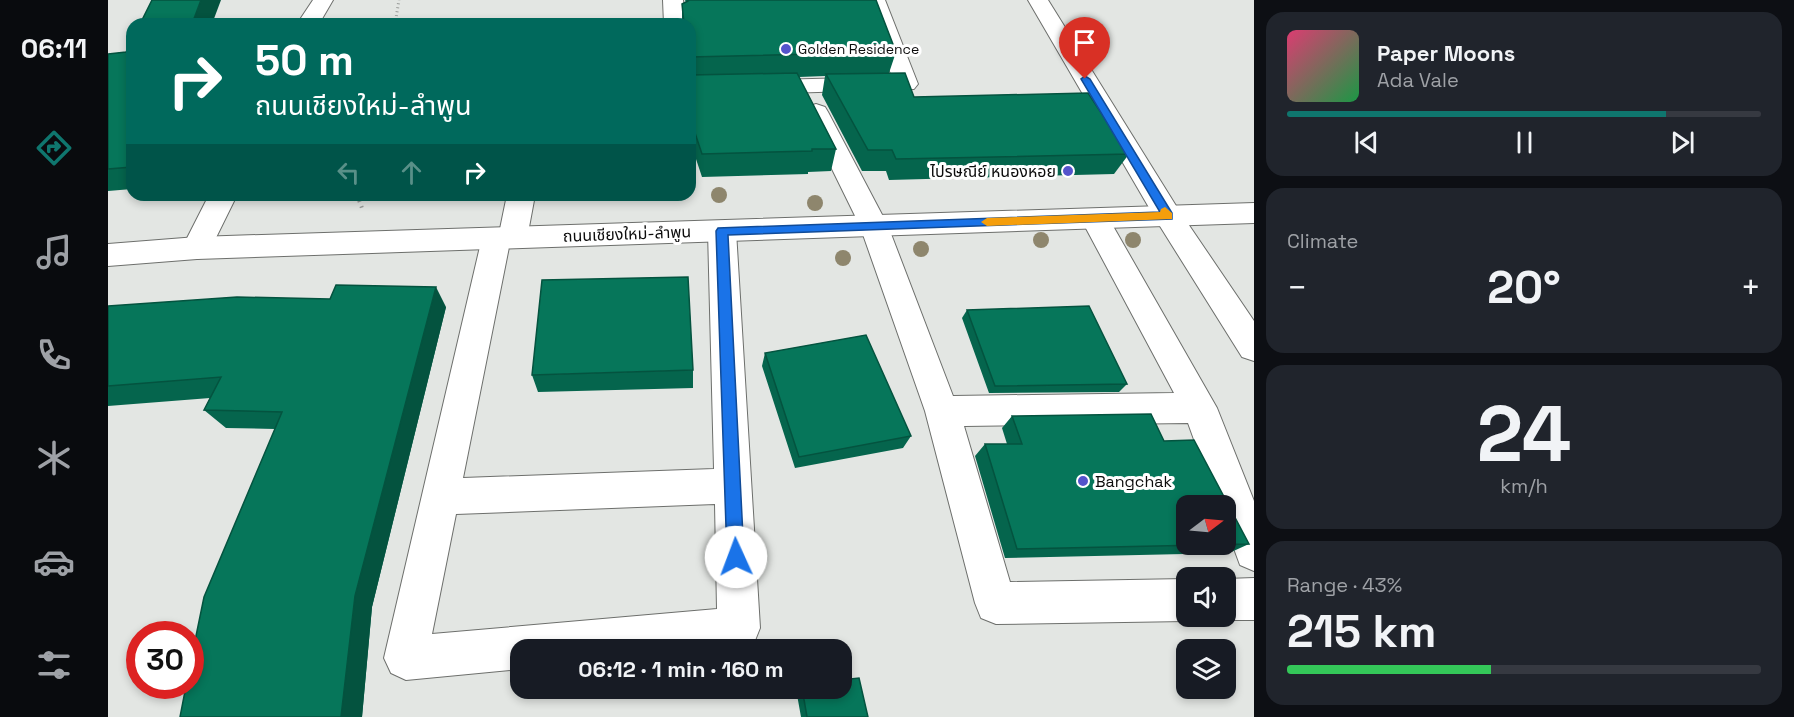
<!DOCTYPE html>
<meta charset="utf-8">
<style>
body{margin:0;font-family:"Space Grotesk","Noto Sans Thai",sans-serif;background:#20242c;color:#f1f3f6;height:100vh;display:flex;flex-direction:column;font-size:22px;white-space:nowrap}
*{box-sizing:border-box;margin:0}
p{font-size:20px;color:#9ea1a6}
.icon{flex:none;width:33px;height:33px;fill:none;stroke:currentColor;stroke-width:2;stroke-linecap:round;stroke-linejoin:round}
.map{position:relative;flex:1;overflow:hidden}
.sheet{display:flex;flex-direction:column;gap:12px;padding:12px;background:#0d0f14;width:540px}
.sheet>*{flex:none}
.guide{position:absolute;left:18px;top:18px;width:570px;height:183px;border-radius:18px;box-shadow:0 3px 9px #0003;background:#00695c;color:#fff;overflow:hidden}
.needle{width:39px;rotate:74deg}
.tools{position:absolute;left:1068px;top:495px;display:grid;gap:12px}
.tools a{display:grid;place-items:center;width:60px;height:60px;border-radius:12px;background:#171b24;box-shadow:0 3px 9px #0003;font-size:30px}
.speed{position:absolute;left:18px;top:621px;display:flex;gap:12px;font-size:30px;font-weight:700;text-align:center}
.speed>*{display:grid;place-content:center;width:78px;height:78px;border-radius:50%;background:#171b24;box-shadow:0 3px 9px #0003;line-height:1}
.speed .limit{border:9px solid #d22;background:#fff;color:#111}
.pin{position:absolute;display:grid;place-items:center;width:51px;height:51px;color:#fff;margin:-62px -26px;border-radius:50% 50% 50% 0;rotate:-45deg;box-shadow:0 0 6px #0007}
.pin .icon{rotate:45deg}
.me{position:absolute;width:66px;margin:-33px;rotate:358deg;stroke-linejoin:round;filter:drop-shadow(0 0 4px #0008)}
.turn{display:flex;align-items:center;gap:21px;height:126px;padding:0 30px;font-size:27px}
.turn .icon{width:78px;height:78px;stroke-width:2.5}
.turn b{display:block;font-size:42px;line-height:51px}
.lanes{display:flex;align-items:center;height:57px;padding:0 30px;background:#0003;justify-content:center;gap:30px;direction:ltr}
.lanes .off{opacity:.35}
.big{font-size:45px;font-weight:600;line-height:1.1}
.sheet .tile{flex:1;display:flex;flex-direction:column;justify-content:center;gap:9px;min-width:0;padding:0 21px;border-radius:18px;background:#20242c}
.sheet .dial{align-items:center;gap:0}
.dial b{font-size:78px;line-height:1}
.song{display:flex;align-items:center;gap:18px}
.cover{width:72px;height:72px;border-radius:9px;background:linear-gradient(135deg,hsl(340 70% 55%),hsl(140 70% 35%))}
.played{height:6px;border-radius:3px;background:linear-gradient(90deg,#0f766e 80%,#363941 80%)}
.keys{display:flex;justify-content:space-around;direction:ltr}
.heat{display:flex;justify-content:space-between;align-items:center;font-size:33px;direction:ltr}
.charge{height:9px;border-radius:4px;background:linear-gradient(90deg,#34c759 43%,#363941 0)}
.trip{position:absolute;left:402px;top:639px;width:342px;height:60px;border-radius:18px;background:#171b24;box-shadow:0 3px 9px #0003;font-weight:600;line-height:60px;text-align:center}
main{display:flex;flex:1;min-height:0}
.tab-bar{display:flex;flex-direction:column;width:108px;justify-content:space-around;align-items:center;background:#090b0e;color:#9ea1a6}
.tab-bar .icon{width:42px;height:42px}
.tab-bar .on{color:#0f766e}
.tab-bar b{font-size:27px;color:#f1f3f6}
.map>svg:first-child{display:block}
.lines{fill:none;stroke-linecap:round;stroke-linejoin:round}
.minor-casing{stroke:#6d6f6c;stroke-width:2}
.major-casing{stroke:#6d6f6c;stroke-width:2}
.path-far1{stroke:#9a9c9a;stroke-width:3;stroke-dasharray:1 3;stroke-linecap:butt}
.path{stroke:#9a9c9a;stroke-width:4;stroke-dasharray:1.5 4.5;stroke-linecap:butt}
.minor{fill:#fff;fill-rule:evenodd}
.major{fill:#fff;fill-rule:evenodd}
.tree{fill:#8e866d}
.wall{fill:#05654d}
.shaded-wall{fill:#04533f}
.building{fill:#06765a;stroke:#04533f;stroke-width:1.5;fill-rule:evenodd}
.route{fill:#1a73e8;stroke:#114b97;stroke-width:1.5}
.slow{fill:#f59e0b}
.poi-dot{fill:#5453cb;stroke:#fff;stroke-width:2}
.labels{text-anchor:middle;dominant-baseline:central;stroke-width:6;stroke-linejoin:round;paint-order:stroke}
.far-poi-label{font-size:14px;fill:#0c0c0c;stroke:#fff;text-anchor:start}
.poi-label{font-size:16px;fill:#0c0c0c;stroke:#fff;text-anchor:end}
.street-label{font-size:16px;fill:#0c0c0c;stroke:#fff}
</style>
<main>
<nav class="tab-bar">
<b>06:11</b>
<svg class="icon on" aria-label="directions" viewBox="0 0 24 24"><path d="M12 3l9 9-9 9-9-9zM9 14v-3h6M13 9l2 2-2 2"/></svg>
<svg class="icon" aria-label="music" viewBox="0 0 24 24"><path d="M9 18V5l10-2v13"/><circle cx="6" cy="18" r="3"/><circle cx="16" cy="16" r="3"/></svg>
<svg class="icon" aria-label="phone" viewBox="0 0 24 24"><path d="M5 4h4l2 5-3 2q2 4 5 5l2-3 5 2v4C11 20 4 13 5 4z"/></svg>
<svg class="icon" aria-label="climate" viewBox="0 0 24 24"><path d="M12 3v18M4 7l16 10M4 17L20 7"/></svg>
<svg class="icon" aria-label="car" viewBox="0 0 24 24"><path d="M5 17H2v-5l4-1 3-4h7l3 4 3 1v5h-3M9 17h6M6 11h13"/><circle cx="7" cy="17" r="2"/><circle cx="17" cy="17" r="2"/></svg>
<svg class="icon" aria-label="filters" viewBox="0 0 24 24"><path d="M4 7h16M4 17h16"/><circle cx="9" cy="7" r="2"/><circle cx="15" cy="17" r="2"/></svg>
</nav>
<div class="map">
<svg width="1146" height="717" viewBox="0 0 1146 717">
<rect width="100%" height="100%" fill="#e3e6e3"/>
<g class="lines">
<defs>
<path id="minor" d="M205,0H225L211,24H189Z
M555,0H575L578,24H556Z
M757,0H777L810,84L806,89L582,96V82L784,77Z
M920,0H940L1070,209L1146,321V361L1134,357L1050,223Z
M708,104L717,107L720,112L780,226L845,396L1066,393L973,219L977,212L987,209L997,212L1109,408L1146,501V571L1132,565L1118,527V506H1110L1080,423L856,426L902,582L1078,579V616H1088L1078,621L888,624L873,618L867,603L817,411L752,226L696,112L699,107Z
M101,195H129L99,256L89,259L79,256L74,248Z
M399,195H427L419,238L415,245L405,248L401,247L355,478L606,469L600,231L604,224L614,221L624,224L628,231L652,628L646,643L627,650H412V669L298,680L283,673L276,658L374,238L378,231L388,228L392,229ZM607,504L609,609L324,634L348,514Z
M1146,578V620H1118L1110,616H1118V579Z"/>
<path id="major" d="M1146,203V223L89,259L0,266V244L89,237Z"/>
</defs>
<use href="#minor" class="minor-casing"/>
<use href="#major" class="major-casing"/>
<path class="path-far1" d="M287,24L291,0"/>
<path class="path" d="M249,195L254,208"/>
<use href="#minor" class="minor"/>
<use href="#major" class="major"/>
</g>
<g class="tree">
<circle cx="611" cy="195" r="8"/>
<circle cx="707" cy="203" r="8"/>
<circle cx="933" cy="240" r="8"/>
<circle cx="1025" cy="240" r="8"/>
<circle cx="813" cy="249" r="8"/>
<circle cx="735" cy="258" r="8"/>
</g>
<path class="wall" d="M577,0H768L788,52L781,73L806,97L1021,154L1006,174L781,180L778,171H754L714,95L717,76L691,77L728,149L723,171L700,172V174L594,177L583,144L582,131V24H574V4L578,2Z
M24,41V189L0,191V54L18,52Z
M330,195H398L396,197L331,198Z
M428,195H463L429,196Z
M0,306L338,307L264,607L254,717H72L167,429L118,428L96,410L102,398L0,406Z
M859,310L1019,384L1011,392L881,393L854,318Z
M657,353L803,436L795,448L687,468L654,366Z
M585,370V388L430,392L424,375Z
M904,416L1056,441L1141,544L1121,553L897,558L867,456L877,444H899L894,428Z
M689,688H734L760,717H693L688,689Z"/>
<path class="shaded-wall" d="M93,0H113L104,24H84Z
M328,287L338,307L264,607L254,717H233L247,596Z"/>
<path class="building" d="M44,0H93L84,24H32Z
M580,0H768L788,52L582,57V24H576L574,4L580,1Z
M24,41V167L0,169V54L18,52Z
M689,73L728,149H704V151L594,154L583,121L582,104V75Z
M797,73L806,97L980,93L1021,154L788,159L784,150H760L718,74Z
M580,277L585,370L424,375L434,280Z
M228,285L328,287L247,596L233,717H72L78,686H82V665L96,597L174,412L96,410L113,377L0,386V306L129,297L222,299Z
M981,306L1019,384L887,386L859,310Z
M758,335L803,436L691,457L657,353Z
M1043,414L1056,441L1086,440L1141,544L909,549L877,444H914L904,416ZM1078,506H1118V544H1078Z
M751,678L760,717H699L694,688H734V680Z"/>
<path class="route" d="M977,76L982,79L1064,213V219L620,235L636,557L633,563L628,565L622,563L619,557L608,231L610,228L1052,212L973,79Z"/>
<path class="slow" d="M1057,207L1064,213V219L879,226L873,222L879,218L1052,212L1053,209Z"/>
<g class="poi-dot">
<circle cx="678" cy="49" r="6"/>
<circle cx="960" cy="171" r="6"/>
<circle cx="975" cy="481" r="6"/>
</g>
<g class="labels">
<g class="far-poi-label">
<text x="690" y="49">Golden Residence</text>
</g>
<g class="poi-label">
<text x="948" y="171">ไปรษณีย์ หนองหอย</text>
<text x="987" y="481" text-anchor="start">Bangchak</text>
</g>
<g class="street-label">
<text transform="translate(519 234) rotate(-2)">ถนนเชียงใหม่-ลำพูน</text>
</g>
</g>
</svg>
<div class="tools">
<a><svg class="needle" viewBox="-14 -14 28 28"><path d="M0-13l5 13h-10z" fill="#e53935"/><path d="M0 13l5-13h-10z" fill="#9ea1a6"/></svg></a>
<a><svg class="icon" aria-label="sound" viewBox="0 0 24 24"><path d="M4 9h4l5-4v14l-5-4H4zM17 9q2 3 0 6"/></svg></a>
<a><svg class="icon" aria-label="layers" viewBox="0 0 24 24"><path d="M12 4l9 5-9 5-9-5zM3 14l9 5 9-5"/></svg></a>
</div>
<div class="speed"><div class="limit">30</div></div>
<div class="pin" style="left:977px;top:79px;background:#d93025"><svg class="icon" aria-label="arrive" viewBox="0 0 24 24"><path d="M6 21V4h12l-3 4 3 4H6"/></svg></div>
<svg class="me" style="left:628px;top:557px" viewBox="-20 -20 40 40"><circle r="19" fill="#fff"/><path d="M0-13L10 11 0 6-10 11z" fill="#1a73e8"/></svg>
<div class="trip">06:12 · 1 min · 160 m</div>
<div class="guide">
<div class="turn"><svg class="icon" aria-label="right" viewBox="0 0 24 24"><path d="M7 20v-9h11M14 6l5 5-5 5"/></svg><div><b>50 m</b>ถนนเชียงใหม่-ลำพูน</div></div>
<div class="lanes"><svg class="icon off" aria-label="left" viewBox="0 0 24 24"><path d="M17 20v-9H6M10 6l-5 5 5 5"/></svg><svg class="icon off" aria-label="ahead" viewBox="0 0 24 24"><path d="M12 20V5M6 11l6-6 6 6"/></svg><svg class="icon" aria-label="right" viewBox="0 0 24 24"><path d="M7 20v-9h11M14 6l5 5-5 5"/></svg></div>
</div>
</div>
<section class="sheet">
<div class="tile">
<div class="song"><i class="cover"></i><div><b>Paper Moons</b><p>Ada Vale</p></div></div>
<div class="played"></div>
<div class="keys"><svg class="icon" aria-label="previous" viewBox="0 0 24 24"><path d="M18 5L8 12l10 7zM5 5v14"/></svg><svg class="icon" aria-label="pause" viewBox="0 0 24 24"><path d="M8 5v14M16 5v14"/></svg><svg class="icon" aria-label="next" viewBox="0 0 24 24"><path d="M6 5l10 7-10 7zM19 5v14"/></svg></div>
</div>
<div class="tile"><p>Climate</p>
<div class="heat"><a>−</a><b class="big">20°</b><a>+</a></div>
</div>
<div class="tile dial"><b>24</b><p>km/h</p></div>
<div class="tile"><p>Range · 43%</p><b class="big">215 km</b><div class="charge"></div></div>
</section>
</main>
